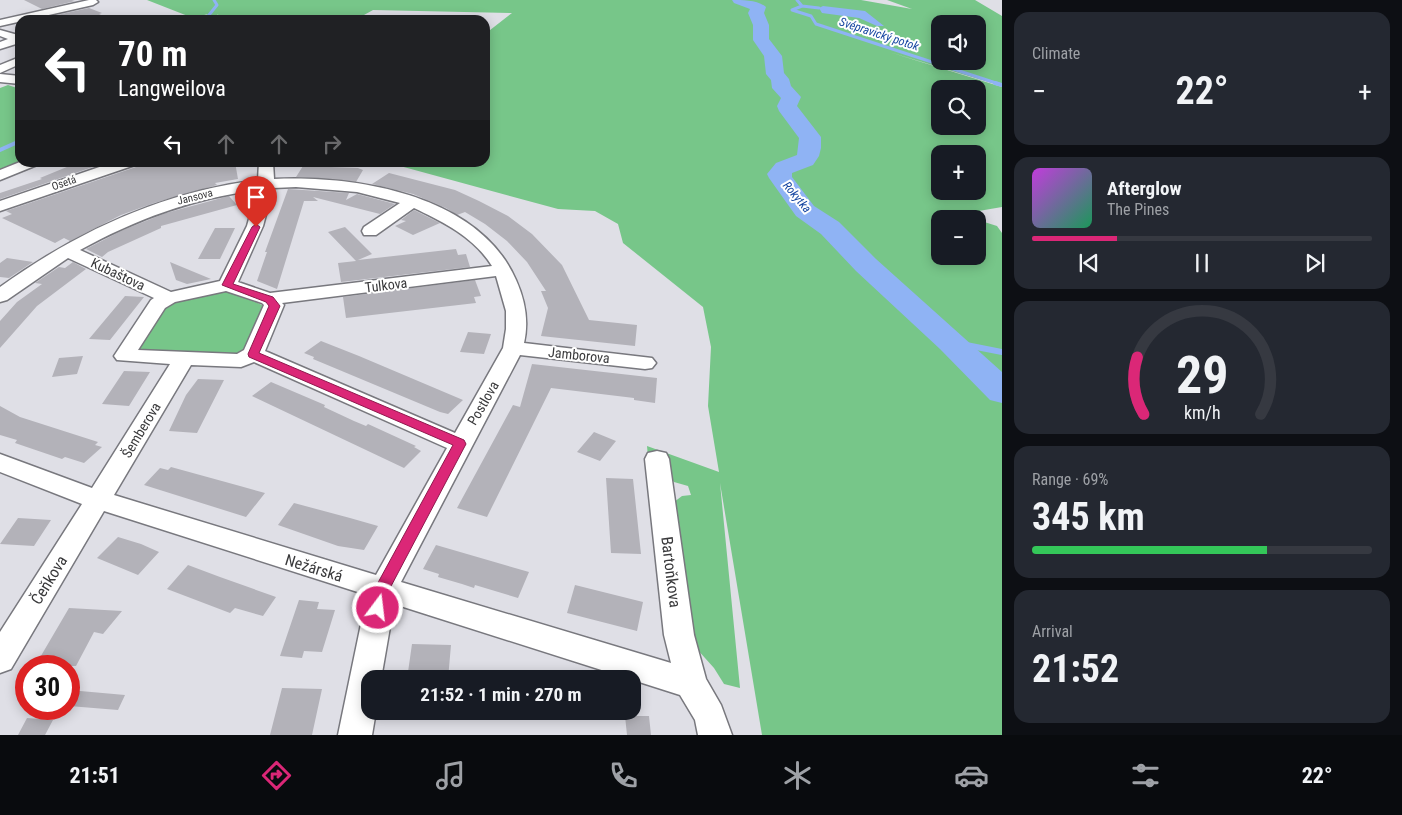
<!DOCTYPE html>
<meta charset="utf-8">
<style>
body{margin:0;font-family:"Roboto Condensed",sans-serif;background:#242831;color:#f1f3f6;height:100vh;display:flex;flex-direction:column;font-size:19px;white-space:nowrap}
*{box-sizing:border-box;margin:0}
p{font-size:16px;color:#9ea1a6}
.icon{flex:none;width:28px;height:28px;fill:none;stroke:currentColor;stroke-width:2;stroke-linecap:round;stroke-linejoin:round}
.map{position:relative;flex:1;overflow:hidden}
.side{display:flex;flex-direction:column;gap:12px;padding:12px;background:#0d0f14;width:400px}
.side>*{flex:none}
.banner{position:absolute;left:15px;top:15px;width:475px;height:152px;border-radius:15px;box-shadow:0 2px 12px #0003;background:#202124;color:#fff;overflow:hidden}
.controls{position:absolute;left:931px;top:15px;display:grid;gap:10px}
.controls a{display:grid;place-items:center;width:55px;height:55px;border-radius:10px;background:#171b24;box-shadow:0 2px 12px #0003;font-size:25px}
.speed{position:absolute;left:15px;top:655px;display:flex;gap:10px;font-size:25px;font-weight:700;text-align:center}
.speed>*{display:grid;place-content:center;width:65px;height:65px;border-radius:50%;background:#171b24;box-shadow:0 2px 12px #0003;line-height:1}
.speed .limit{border:8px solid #d22;background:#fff;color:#111}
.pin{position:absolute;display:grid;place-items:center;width:42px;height:42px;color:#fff;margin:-51px -21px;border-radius:50% 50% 50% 0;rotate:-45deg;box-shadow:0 0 5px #0007}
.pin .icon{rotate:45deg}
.me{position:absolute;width:55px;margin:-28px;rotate:15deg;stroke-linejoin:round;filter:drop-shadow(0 0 4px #0008)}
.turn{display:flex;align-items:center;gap:18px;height:105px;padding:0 20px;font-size:22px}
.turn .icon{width:65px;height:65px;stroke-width:2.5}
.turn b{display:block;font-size:35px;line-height:42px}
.lanes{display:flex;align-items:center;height:48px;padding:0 20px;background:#0003;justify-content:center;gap:25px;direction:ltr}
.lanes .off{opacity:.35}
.big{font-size:38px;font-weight:700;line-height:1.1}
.side .card{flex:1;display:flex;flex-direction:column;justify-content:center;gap:8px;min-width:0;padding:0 18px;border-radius:15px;background:#242831}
.side .dial{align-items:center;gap:0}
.dial svg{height:130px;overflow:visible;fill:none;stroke:#363941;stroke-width:7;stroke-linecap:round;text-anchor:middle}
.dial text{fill:#f1f3f6;stroke:none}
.song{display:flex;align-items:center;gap:15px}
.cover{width:60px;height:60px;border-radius:8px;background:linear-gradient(135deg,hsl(290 70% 55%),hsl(150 70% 35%))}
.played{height:5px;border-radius:2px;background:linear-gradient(90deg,#db2777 25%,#363941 25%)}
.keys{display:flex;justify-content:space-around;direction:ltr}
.heat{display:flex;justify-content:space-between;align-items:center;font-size:28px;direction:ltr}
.charge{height:8px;border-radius:4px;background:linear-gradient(90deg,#34c759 69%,#363941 0)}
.trip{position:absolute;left:361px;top:670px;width:280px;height:50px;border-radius:15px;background:#171b24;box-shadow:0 2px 12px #0003;font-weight:700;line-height:50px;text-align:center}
.tabs{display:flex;height:80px;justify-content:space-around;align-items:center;background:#090b0e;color:#9ea1a6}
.tabs .icon{width:35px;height:35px}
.tabs .on{color:#db2777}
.tabs b{font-size:22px;color:#f1f3f6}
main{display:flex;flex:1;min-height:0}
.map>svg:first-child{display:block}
.green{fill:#77c689;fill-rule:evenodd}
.water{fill:#8fb3f4}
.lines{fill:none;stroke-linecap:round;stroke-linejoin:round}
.stream-far2{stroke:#8fb3f4;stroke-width:3}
.stream-far1{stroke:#8fb3f4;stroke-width:4}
.stream{stroke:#8fb3f4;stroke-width:6}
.river{fill:#8fb3f4;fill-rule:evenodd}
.building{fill:#b3b2b9}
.minor-casing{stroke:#78787e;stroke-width:3}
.minor{fill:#fff;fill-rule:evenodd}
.route{fill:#db2777;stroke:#8e194d}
.labels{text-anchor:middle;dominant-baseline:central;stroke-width:4;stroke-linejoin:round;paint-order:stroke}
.far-street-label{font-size:11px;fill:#39393b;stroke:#fff}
.far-water-label{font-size:12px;font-style:italic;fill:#1646a1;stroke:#fff}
.street-label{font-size:14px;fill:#39393b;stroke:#fff}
.near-street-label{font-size:16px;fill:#39393b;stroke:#fff}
</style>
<main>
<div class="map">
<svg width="1002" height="735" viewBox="0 0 1002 735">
<rect width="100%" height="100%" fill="#dfdfe6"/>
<path class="green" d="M147,0H861L912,9L887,0H975L1002,16V86L889,52L1002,87V207L961,214L974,219H940V256H978V220L997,226L1002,233V735H762L720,483L740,688L724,684L714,668L696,648L674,502L682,496L691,495L688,486L674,482L648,457L647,446L719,472L708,406L711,347L703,307L623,243L618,224L595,211L558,209L389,163L485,162V34L512,13L373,10L355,20H219L218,14L215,20H197L208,14L193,18ZM940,24H978V61H940ZM940,89H978V126H940ZM940,154H978V191H940Z
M8,85L20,89V162L0,170V88Z
M222,290L232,291L266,307L245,351L235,355L142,352L138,347L162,308L171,302Z"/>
<path class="water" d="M823,6L865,11L884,26H877L859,18L822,13L819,8Z"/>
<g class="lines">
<path class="stream-far2" d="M797,0L802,6
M819,8L802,6L792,10L811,16L816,24L999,84
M205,20L217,5L214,0"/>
<path class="stream-far1" d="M995,83L1002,85
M0,150L20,141"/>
<path class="stream" d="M951,342L1002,352"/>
<path class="river" d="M732,0C743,0 758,0 766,7L764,13L769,25V39L782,56L784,73L789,79L791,86L801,97L797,106L821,137V148L819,156L813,165L792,173V177L814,206L839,222L876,259L1002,372V403L990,400L940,349L856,271L821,234L796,216L769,178L767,174L776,163L797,155L799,138L779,111L777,106L781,98L772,88L771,80L766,74L764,56L753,40V25L748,13L750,9L734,3Z"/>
</g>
<path class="building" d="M24,0H72L75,1L42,9Z
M89,8L102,13L99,14L101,15L77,20H67L57,15Z
M79,162H107L0,199V193L42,179L40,178Z
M139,162H235L238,179L215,183L217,185L154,203L121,215L70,241L64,238L55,243L2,218L12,214L6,211L136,167Z
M303,166L358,168L363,170L356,182L296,177Z
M389,173L455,190L479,201L508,216L532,234L562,265L589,320L637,325L635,346L541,336L548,308L541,291H546L527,262L507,241L485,224L465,212L457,215L446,208L413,194L372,184Z
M288,189L349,193L346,200L357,194L395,204L380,214L313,197L318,201H304L277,289L257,281L267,252H265Z
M229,196L237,205L161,226V228L108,252L102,257L86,249L123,230L166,213Z
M414,210L440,223L413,235L395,226L406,221L401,220Z
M345,227L372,254L358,260L456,249L458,255L466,254L470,267L341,282L338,263L356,261L328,232Z
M215,228H235L220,259H198Z
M7,258L33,262L9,278L0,277V263Z
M73,262L86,269L37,306L0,348V321L17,302L42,284L35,283L59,267L65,268Z
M170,262L211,279L187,284L176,280Z
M475,280L481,296L474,297L476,303L346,318L343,297Z
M125,296L144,297L110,340L89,339Z
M468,332L491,334L484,354L460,352Z
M321,341L359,356L463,400L448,414L440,412L313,359L314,357L304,353Z
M83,356L77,374L52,377L59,358Z
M532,364L657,378L655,403L634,400V398L551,388L487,517L457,508L513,405L520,407Z
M124,371L150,372L129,406L102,404Z
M198,379L224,380L197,433L169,431L186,395Z
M271,382L325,405L324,407L354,421L366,426L368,424L416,446L414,447L421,451L404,468L252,396Z
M0,406L20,417L98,442L95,445L102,447L84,463L65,457L62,459L15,443L17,440L0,435Z
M594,432L616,441L600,461L577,452Z
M171,467L240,486L265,493L246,517L144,485L160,468L168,470Z
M606,478L633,479L641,554L611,553Z
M294,503L350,518L378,526L364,550L338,546L278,525Z
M18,518L51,520L34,546L0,544Z
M118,537L141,544L159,552L138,575L97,558Z
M436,545L529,572L518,598L475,585L474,588L462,584L438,577L439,574L423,569Z
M188,565L220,577L276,597L263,616L235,608L230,613L167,589Z
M575,585L643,602L637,631L567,613Z
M299,600L319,602L317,609L335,610L322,652L304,651L302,658L280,656Z
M69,608L122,611L103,634L94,632L76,666H35Z
M412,644L451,645L448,679H407Z
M282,688L322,689L312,735H270Z
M69,690L125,695L118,710L69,706Z
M625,716H649L651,735H627Z
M27,718L53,720L45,735H18Z"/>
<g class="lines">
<defs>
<path id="minor" d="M89,0H96L98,2L93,5L0,26V20Z
M0,30L18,35L19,37L16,44L0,49V42L8,39L0,36Z
M20,57V64L0,73V65Z
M0,74L20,76V84L0,82Z
M20,162H39L37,165L0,180V170Z
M114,162H137L135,165L0,211V201Z
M259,162H273L274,179C357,175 479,195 516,280C525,300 529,321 524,343L652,358L656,363L652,368L645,369L520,355L401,582L671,663L664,635L645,459L648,453L657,451L666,453L669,459L694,635L706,679L721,705L732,735H698L695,720L680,695L394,604L381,679H370V711H376L372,735H338L367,595L104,511L11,669L0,673V632L82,504L0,472V454L92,488L170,364L117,360L114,356L151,300L154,298L68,258L7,300L0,302V287C78,231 162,192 258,180ZM296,187L357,192L400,203L364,227L362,231L364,235H376L414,208C443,222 474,237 492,266L270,293L238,282L263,226L273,188ZM257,190L247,226L220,281L171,292L80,250C136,219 193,198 257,190ZM496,276L506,311V329L503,348L455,433L265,351L284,305L282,303ZM226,291L262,303L264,305L244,350L237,354L138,350L165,308L175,302ZM254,362L447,448L376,575L114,495L191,365L241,367Z"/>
</defs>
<use href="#minor" class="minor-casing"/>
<use href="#minor" class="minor"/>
</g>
<path class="route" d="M256,224L260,227L233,284L273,297L280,306L259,353L464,440L466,444L389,590L384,612L378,614L373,612L371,608L374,590L453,445L249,357L248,354L269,306L266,302L222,285L252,227Z"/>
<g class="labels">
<g class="far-street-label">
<text transform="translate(64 183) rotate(-19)">Osetá</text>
<text transform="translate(195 197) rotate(-14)">Jansova</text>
</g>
<g class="far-water-label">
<text transform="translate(879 34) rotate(18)">Svépravický potok</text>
<text transform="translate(797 197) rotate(50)">Rokytka</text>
</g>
<g class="street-label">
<text transform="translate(118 274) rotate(25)">Kubaštova</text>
<text transform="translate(386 285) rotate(-7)">Tulkova</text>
<text transform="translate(579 355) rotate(6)">Jamborova</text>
<text transform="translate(483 403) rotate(-60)">Postlova</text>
<text transform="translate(141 430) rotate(-59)">Šemberova</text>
</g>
<g class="near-street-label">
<text transform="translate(314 568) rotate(17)">Nežárská</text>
<text transform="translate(671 572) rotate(83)">Bartoňkova</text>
<text transform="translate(49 580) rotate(-58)">Čeňkova</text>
</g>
</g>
</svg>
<div class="controls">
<a><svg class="icon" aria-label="sound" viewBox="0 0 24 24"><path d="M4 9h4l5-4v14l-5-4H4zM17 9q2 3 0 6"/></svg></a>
<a><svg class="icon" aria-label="search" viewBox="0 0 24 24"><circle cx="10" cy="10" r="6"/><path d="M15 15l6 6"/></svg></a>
<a>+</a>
<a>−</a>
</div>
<div class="speed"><div class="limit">30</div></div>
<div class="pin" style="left:256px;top:227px;background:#d93025"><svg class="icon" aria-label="arrive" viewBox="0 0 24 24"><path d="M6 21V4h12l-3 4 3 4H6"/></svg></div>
<svg class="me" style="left:378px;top:608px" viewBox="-20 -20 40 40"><circle r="17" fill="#db2777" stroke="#fff" stroke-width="3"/><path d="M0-11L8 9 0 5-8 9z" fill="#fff"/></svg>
<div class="trip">21:52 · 1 min · 270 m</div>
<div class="banner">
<div class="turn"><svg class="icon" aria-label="left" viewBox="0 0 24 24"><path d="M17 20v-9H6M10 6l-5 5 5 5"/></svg><div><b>70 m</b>Langweilova</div></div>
<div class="lanes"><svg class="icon" aria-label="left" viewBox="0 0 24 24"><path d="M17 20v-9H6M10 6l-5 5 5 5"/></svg><svg class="icon off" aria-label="ahead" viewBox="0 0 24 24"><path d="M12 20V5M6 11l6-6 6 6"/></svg><svg class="icon off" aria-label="ahead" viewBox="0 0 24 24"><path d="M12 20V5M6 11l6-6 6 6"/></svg><svg class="icon off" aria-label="right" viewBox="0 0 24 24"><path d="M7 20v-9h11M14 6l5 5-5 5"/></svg></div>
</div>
</div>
<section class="side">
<div class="card"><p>Climate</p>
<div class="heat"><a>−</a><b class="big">22°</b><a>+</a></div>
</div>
<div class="card">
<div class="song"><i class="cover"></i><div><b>Afterglow</b><p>The Pines</p></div></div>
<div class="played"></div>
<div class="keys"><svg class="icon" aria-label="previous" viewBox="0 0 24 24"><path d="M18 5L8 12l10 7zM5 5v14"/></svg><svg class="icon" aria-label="pause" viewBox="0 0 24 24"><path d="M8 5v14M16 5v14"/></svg><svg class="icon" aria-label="next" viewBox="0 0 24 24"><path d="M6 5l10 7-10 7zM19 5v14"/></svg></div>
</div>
<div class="card dial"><svg viewBox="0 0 100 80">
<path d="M14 69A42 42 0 1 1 86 69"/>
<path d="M14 69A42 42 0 0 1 10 34" stroke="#db2777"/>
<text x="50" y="56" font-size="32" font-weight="700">29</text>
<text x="50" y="72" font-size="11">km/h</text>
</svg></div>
<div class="card"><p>Range · 69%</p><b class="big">345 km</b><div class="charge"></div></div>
<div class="card"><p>Arrival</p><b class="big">21:52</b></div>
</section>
</main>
<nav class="tabs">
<b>21:51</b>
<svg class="icon on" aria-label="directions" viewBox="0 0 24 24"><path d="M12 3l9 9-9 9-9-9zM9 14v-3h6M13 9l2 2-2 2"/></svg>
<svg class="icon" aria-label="music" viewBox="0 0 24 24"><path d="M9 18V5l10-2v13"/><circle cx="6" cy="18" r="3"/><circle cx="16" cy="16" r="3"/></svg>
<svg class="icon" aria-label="phone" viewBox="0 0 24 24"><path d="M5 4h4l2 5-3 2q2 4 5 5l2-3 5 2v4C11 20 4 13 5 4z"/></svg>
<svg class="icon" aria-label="climate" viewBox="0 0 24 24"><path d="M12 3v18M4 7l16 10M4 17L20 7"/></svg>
<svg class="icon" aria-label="car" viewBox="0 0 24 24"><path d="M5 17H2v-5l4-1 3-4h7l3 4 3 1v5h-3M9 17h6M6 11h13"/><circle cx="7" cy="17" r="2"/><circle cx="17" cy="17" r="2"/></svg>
<svg class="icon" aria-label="filters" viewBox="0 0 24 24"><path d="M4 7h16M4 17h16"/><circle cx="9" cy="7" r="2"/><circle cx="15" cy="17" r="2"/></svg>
<b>22°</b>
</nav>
